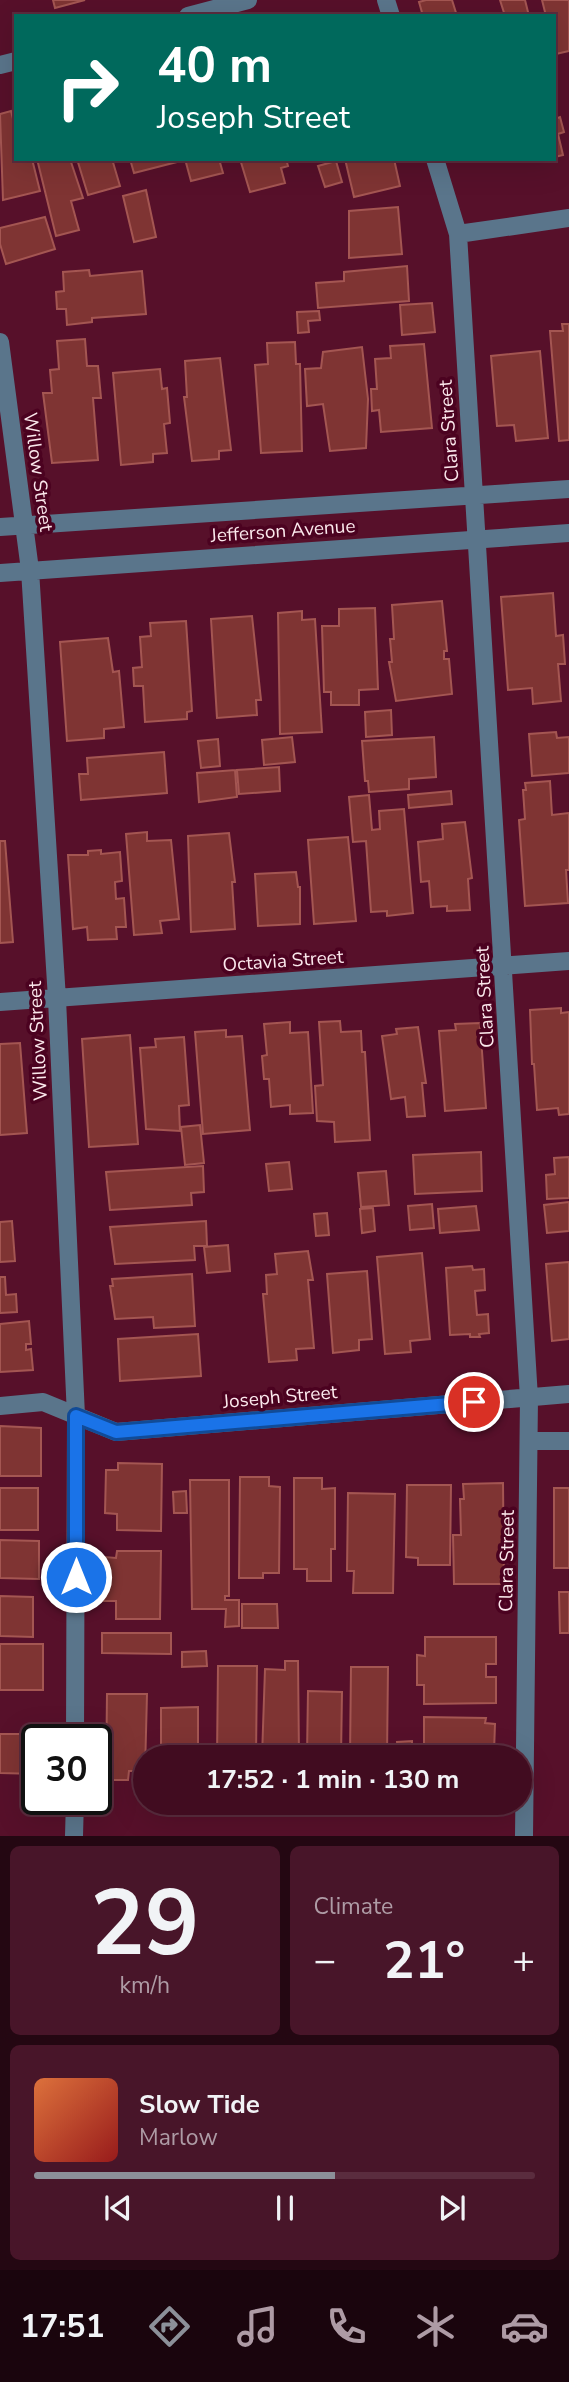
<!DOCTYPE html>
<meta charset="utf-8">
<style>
body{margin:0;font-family:"Nunito Sans",sans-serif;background:#481529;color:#f1f3f6;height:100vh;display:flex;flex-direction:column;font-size:26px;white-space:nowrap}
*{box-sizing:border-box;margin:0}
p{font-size:23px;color:#ae9ba5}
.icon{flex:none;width:38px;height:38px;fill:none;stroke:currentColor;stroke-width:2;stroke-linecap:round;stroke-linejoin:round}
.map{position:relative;height:1836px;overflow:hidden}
.panel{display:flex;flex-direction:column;gap:10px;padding:10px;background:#240712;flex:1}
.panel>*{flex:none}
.guide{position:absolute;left:14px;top:14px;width:542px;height:147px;border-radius:0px;box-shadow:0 7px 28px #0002,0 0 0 2px #5a2c3e;background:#00695c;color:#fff;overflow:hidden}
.speed{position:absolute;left:21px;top:1724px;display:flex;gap:14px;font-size:35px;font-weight:700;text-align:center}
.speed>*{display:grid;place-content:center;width:91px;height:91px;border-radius:50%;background:#410c20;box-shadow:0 7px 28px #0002,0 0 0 2px #5a2c3e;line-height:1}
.speed .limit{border:4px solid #111;border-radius:10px;background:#fff;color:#111}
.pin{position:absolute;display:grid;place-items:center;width:60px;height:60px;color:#fff;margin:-30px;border:4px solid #fff;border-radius:50%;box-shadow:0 2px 7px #0007}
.me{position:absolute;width:77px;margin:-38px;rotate:0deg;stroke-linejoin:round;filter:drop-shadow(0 0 5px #0008)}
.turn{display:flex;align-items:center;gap:24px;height:147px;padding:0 28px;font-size:32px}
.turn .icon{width:91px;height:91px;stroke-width:2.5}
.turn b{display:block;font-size:49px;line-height:60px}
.big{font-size:52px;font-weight:700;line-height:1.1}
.panel .widget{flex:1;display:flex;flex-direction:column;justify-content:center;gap:10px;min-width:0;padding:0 24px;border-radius:10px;background:#481529}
.panel .dial{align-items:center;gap:0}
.dial b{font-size:91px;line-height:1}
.song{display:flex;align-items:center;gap:21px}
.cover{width:84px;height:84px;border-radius:10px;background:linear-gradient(135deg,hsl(20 70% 55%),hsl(0 70% 35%))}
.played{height:7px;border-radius:4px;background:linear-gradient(90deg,#8c9099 60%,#5a2c3e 60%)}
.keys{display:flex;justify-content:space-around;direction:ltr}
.heat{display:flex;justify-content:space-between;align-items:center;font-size:38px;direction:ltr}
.panel .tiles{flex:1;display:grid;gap:10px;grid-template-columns:1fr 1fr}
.widget:last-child{grid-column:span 2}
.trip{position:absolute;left:133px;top:1745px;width:399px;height:70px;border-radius:35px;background:#410c20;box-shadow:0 7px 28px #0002,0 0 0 2px #5a2c3e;font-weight:700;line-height:70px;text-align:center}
.tabs{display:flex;height:112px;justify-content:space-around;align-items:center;background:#1a050d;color:#ae9ba5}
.tabs .icon{width:49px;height:49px}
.tabs .on{color:#8c9099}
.tabs b{font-size:32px;color:#f1f3f6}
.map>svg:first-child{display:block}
.building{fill:#7f3433;stroke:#a45652;stroke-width:2}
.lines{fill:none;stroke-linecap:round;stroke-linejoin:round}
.minor{stroke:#5a758b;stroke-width:18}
.route-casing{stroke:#114b97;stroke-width:18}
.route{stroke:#1a73e8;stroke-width:12}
.labels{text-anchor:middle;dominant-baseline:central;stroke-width:7;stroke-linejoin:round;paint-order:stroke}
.street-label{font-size:19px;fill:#fbe8ec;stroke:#4b0220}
</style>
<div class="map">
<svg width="569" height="1836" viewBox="0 0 569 1836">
<rect width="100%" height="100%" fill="#57102a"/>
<path class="building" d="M53,0H85L55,8Z
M426,0H452L457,16H423L419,2Z
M500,0H525L529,16H505Z
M542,0H569V51L556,54L555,16H546Z
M11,111L16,131V159H32L40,191L3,200L0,114Z
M560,117L564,132L558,134L563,155L555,157V119Z
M37,159H70L83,198L71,201L79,230L56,236Z
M77,159H112L120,186L88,195Z
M130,159H176L177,162L134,173Z
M185,159H219L223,173L191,181Z
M240,159H286L288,166L281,168L285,183L250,192Z
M345,159H394L400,186L354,197Z
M336,161L342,182L325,187L318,166Z
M146,190L156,237L134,242L123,196Z
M398,207L402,254L349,258V211Z
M45,217L55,249L6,264L0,244V228Z
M407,266L409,301L318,308L316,283L344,281V272Z
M89,270L90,276L142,271L146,314L92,318V322L67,325L66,309H57L56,292L64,291L63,272Z
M432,303L435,332L402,335L400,305Z
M319,311L320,320L308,321L309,332L298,333L297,312Z
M562,324H569V440L559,441L550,331H563Z
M85,339L87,366H98L101,398H93L98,460L52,463L43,393H52L50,370L59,369L57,341Z
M295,342L296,364H300L302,451L261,453L255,365L268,364L267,343Z
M424,344L432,428L381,432L379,410L372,411L371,389H377L375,359L391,358L390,346Z
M362,347L368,399L366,448L330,451L323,404L307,406L305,369L321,368L323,352Z
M540,351L548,438L516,441L514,425L497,426L491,356Z
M220,358L231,450L219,451V459L192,461L184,397H187L185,361Z
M160,369L162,389L167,388L170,423L164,424L167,453L153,454V462L121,465L113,373Z
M553,593L556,636L563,635L565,664H558L561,701L533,704L532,688L508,690L501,597Z
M442,601L447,651H444V659H449L452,694L396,701L389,662H392L390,639H394L392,605Z
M375,608L378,689L359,690V705H331V692H324L322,626H339V609Z
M302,611V620L315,619L322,732L280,734L278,613Z
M252,616L261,700H256L257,715L217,718L211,619Z
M186,621L192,711L187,712V719L145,722L143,686H134L133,668L142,667L140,637L151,636L150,623Z
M108,638L113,672L119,671L124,727L104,729V738L67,741L60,642Z
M391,710L392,735L366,737L365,712Z
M556,732L557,738L569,737V773L532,776L529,734Z
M292,737L295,762L264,765L262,740Z
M434,737L436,777L409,779V789L369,792L368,781H365L362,741Z
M218,739L220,766L201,768L198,741Z
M164,752L167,793L81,800L79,774H88L87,758Z
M279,767L280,791L239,794L237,770Z
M235,770L237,797L199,802L197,773Z
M550,781L552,815L569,813V870H566L568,903L525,906L519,820L525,819L523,790H526L525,783Z
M451,791L452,804L409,808L408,795Z
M369,795L372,830L380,829L379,811L404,809L413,913L387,916V911L371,912L366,841L353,842L349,797Z
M465,822L472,878L468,879L470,910L447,911V906L431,907L429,881L421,882L418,842L443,839L442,824Z
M147,832V841L171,840L179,919L160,921L162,933L134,935L126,834Z
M229,833L235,882H232L235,929L191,932L188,836Z
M348,837L356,921L314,924L308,840Z
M0,841H5L13,942L0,943Z
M101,850V854L120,852L122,881L115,882L116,899L124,898L126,927H116L117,939L88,940L87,927L73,929L68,855H88V851Z
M296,872L298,887H300V924L258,926L255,874Z
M561,1008V1013L569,1012V1114L559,1115L558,1108L537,1110L534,1064H532L530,1010Z
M340,1021L341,1032L361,1031L362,1052H365L370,1140L335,1142L334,1122L317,1121L315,1086L323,1085L319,1022Z
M290,1022V1033L308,1032L313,1113L290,1114V1105L271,1107L269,1079H264L262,1056L267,1055L264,1024Z
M480,1023L486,1108L445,1111L439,1031L456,1030L455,1024Z
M418,1027L426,1083H422L425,1116L407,1117L405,1097L391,1099L382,1036L397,1034L396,1029Z
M226,1030V1037L242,1036L250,1130L203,1134L195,1032Z
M130,1035L138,1144L89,1147L82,1039Z
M184,1037L189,1105L179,1106L180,1131L146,1129L140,1048L156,1047L155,1039Z
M20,1043L27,1133L0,1135V1044Z
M200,1125L204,1163L185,1165L181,1127Z
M481,1152L482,1191L415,1194L413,1155Z
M569,1157V1198L547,1199L546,1175L555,1174L554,1158Z
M289,1162L292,1189L269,1191L266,1164Z
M203,1166L204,1192L191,1193L192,1205L110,1210L106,1172Z
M386,1171L389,1205L361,1207L358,1173Z
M569,1202V1231L547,1233L544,1205Z
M432,1204L434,1228L410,1230L408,1206Z
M476,1206L479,1230L440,1233L438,1209Z
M373,1208L375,1231L362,1233L360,1209Z
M327,1213L329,1235L316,1236L314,1214Z
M12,1221L15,1261L0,1262V1222Z
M206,1221L207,1246H194L195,1260L115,1264L110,1227Z
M228,1245L230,1271L207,1273L204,1247Z
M308,1251L313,1280H308L314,1348L296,1349L297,1360L269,1362L263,1294H267L266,1275L277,1274L275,1254Z
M422,1253L430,1339L410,1341L411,1352L385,1354L377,1257Z
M569,1262V1339L552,1341L546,1264Z
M472,1266L473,1270L484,1269L485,1290L475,1291L477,1315L488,1314L489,1333L479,1334L480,1337H470V1334L450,1335L446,1268Z
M367,1271L372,1339L359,1340V1350L333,1353L327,1274Z
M192,1274L195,1326L154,1328L153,1317L115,1319L110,1286H113L112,1279Z
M0,1277H5L6,1295L16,1294L17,1312L0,1313Z
M29,1321L31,1344H26V1350L31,1349L33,1370L0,1372V1324Z
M198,1334L201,1376L120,1381L118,1339Z
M0,1426L41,1428V1476H0Z
M118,1463L162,1464L161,1531L117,1530V1514L105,1513L106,1470H118Z
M240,1477H269V1486L280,1487L279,1573H263V1578H239Z
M294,1478H322V1489L335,1488V1549H331V1581H307V1569H294Z
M190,1480H229V1596H225V1600H239V1626L225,1627L226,1609H192Z
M503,1483L504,1584H454L453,1535H461L460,1499H464L463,1484Z
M407,1485H451L450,1565H418V1558L406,1557Z
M0,1488H38V1530H0Z
M554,1488H569V1568H554Z
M186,1491L187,1513H174L173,1492Z
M348,1493L395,1494L393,1593H353L354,1571H347Z
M0,1540L39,1541V1579L0,1578Z
M117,1551H161L160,1619H116V1601H104L105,1557L116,1558Z
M559,1592H569V1633H560Z
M0,1596L33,1597V1637L0,1636Z
M242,1604H277L278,1628H242Z
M102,1633H171V1654L102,1653Z
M425,1637H496V1664H486V1677H496V1703L424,1704V1685H417V1655L425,1656Z
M0,1644H43V1690H0Z
M206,1651L207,1666L182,1667V1652Z
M285,1661H298L299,1757H262L265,1669L285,1670Z
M218,1666H257L256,1757H217Z
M351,1667H388L387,1757H350Z
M308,1691L342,1692L341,1757L307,1755Z
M107,1694H147L145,1771H129L128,1780H106Z
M198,1707V1757H161V1708Z
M424,1717L486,1718L485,1723L495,1724L494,1752L484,1751V1757H436V1749H424Z
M0,1734H40L37,1774L0,1773Z
M412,1741V1757H398L397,1742Z"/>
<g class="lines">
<path class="minor" d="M386,0L391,16
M188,16L248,0
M0,65L16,61
M435,159L458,234L529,1398L524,1836
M458,234L569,218
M0,342L30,570L57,999L76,1416L75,1740
M0,527L569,489
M0,573L569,533
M0,1002L569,961
M0,1406L43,1402L116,1432L569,1394
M530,1441H569
M74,1836L75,1799"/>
</g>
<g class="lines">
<defs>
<path id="route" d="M76,1577V1416L116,1432L474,1402"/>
</defs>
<use href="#route" class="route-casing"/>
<use href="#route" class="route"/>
</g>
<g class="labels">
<g class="street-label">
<text transform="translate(449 431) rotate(-94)">Clara Street</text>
<text transform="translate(38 472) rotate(82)">Willow Street</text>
<text transform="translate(283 531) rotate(-4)">Jefferson Avenue</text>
<text transform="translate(283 961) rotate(-4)">Octavia Street</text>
<text transform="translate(485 997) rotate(-93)">Clara Street</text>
<text transform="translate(38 1041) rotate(-93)">Willow Street</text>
<text transform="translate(280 1397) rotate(-5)">Joseph Street</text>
<text transform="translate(507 1561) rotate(-89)">Clara Street</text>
</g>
</g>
</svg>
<div class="speed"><div class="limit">30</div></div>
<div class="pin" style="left:474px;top:1402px;background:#d93025"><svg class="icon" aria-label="arrive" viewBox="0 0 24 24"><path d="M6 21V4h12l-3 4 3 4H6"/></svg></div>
<svg class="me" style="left:76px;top:1577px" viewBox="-20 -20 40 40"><circle r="17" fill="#1a73e8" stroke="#fff" stroke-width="3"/><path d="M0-11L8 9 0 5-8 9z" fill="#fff"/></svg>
<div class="trip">17:52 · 1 min · 130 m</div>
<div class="guide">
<div class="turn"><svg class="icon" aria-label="right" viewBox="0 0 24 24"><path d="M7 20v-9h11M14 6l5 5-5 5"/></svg><div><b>40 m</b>Joseph Street</div></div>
</div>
</div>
<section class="panel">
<div class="tiles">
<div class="widget dial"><b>29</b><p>km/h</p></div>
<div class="widget"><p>Climate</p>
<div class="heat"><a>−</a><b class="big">21°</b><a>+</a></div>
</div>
<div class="widget">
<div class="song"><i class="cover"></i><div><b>Slow Tide</b><p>Marlow</p></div></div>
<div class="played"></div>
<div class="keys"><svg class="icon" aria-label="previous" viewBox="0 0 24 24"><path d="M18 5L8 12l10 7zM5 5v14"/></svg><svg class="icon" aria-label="pause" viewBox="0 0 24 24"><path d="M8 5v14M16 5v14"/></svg><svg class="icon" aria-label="next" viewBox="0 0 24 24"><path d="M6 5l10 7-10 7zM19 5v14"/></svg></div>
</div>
</div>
</section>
<nav class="tabs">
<b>17:51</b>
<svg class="icon on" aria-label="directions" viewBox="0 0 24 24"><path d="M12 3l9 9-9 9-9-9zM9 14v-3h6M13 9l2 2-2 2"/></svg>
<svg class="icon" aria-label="music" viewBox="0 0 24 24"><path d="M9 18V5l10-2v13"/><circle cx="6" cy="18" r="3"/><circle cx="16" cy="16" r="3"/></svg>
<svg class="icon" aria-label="phone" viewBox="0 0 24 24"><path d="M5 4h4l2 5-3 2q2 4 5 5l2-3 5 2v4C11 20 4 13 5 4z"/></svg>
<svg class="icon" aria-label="climate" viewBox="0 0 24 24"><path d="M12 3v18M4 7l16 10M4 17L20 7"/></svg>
<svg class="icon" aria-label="car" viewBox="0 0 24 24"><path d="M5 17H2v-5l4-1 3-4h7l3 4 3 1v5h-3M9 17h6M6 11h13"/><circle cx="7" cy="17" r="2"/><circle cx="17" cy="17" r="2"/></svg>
</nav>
